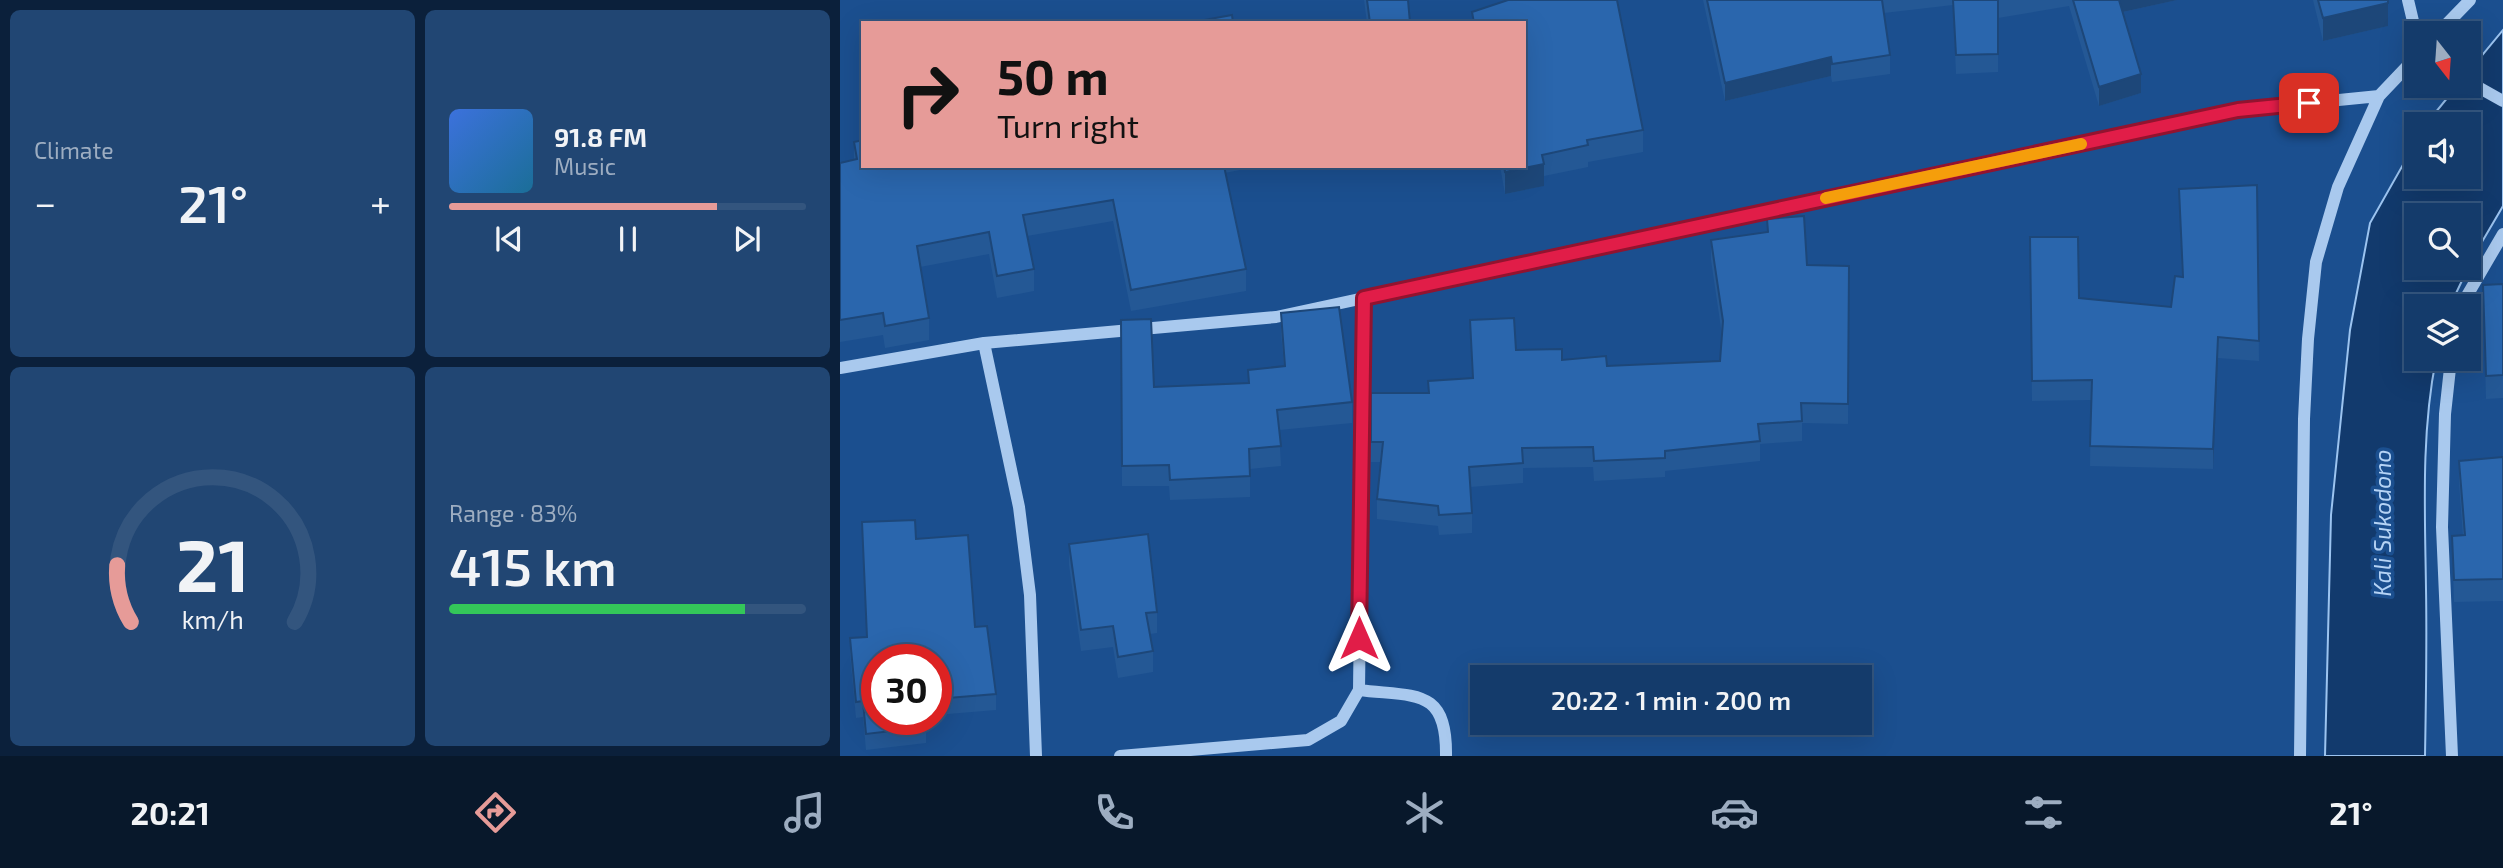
<!DOCTYPE html>
<meta charset="utf-8">
<style>
body{margin:0;font-family:"Exo 2",sans-serif;background:#214673;color:#f1f3f6;height:100vh;display:flex;flex-direction:column;font-size:26px;white-space:nowrap}
*{box-sizing:border-box;margin:0}
p{font-size:23px;color:#9dadc1}
.icon{flex:none;width:38px;height:38px;fill:none;stroke:currentColor;stroke-width:2;stroke-linecap:round;stroke-linejoin:round}
.map{position:relative;flex:1;overflow:hidden}
.panel{display:flex;flex-direction:column;gap:10px;padding:10px;background:#0b203b;width:840px}
.panel>*{flex:none}
.hud{position:absolute;left:21px;top:21px;width:665px;height:147px;border-radius:0px;box-shadow:0 7px 28px #0002,0 0 0 2px #33557e;background:#e69b98;color:#111;overflow:hidden}
.needle{width:46px;rotate:163deg}
.buttons{position:absolute;left:1564px;top:21px;display:grid;gap:14px}
.buttons a{display:grid;place-items:center;width:77px;height:77px;border-radius:0px;background:#143b6b;box-shadow:0 7px 28px #0002,0 0 0 2px #33557e;font-size:35px}
.speed{position:absolute;left:21px;top:644px;display:flex;gap:14px;font-size:35px;font-weight:700;text-align:center}
.speed>*{display:grid;place-content:center;width:91px;height:91px;border-radius:50%;background:#143b6b;box-shadow:0 7px 28px #0002,0 0 0 2px #33557e;line-height:1}
.speed .limit{border:10px solid #d22;background:#fff;color:#111}
.pin{position:absolute;display:grid;place-items:center;width:60px;height:60px;color:#fff;margin:-30px;border-radius:14px;box-shadow:0 4px 10px #0006}
.me{position:absolute;width:77px;margin:-38px;rotate:0deg;stroke-linejoin:round;filter:drop-shadow(0 0 5px #0008)}
.turn{display:flex;align-items:center;gap:24px;height:147px;padding:0 21px;font-size:32px}
.turn .icon{width:91px;height:91px;stroke-width:2.5}
.turn b{display:block;font-size:49px;line-height:60px}
.big{font-size:52px;font-weight:600;line-height:1.1}
.panel .tile{flex:1;display:flex;flex-direction:column;justify-content:center;gap:10px;min-width:0;padding:0 24px;border-radius:10px;background:#214673}
.panel .dial{align-items:center;gap:0}
.dial svg{height:182px;overflow:visible;fill:none;stroke:#33557e;stroke-width:7;stroke-linecap:round;text-anchor:middle}
.dial text{fill:#f1f3f6;stroke:none}
.song{display:flex;align-items:center;gap:21px}
.cover{width:84px;height:84px;border-radius:10px;background:linear-gradient(135deg,hsl(220 70% 55%),hsl(200 70% 35%))}
.played{height:7px;border-radius:4px;background:linear-gradient(90deg,#e69b98 75%,#33557e 75%)}
.keys{display:flex;justify-content:space-around;direction:ltr}
.heat{display:flex;justify-content:space-between;align-items:center;font-size:38px;direction:ltr}
.charge{height:10px;border-radius:5px;background:linear-gradient(90deg,#34c759 83%,#33557e 0)}
.panel .tiles{flex:1;display:grid;gap:10px;grid-template-columns:repeat(2,1fr)}
.trip{position:absolute;left:630px;top:665px;width:402px;height:70px;border-radius:0px;background:#143b6b;box-shadow:0 7px 28px #0002,0 0 0 2px #33557e;font-weight:600;line-height:70px;text-align:center}
.menu{display:flex;height:112px;justify-content:space-around;align-items:center;background:#08182b;color:#9dadc1}
.menu .icon{width:49px;height:49px}
.menu .current{color:#e69b98}
.menu b{font-size:32px;color:#f1f3f6}
main{display:flex;flex:1;min-height:0}
.map>svg:first-child{display:block}
.water{fill:#123a6d;stroke:#9cc4f0;stroke-width:2}
.lines{fill:none;stroke-linecap:round;stroke-linejoin:round}
.minor{stroke:#a9c9ee;stroke-width:12}
.wall{fill:#245895}
.shaded-wall{fill:#1d4779}
.building{fill:#2a66ad;stroke:#1d4779;stroke-width:2}
.route-casing{stroke:#92132f;stroke-width:18}
.route{stroke:#e11d48;stroke-width:12}
.slow{stroke:#f59e0b;stroke-width:12}
.labels{text-anchor:middle;dominant-baseline:central;stroke-width:7;stroke-linejoin:round;paint-order:stroke}
.water-label{font-size:23px;font-style:italic;fill:#b5d3f5;stroke:#1b4f8f}
</style>
<main>
<section class="panel">
<div class="tiles">
<div class="tile"><p>Climate</p>
<div class="heat"><a>−</a><b class="big">21°</b><a>+</a></div>
</div>
<div class="tile">
<div class="song"><i class="cover"></i><div><b>91.8 FM</b><p>Music</p></div></div>
<div class="played"></div>
<div class="keys"><svg class="icon" aria-label="previous" viewBox="0 0 24 24"><path d="M18 5L8 12l10 7zM5 5v14"/></svg><svg class="icon" aria-label="pause" viewBox="0 0 24 24"><path d="M8 5v14M16 5v14"/></svg><svg class="icon" aria-label="next" viewBox="0 0 24 24"><path d="M6 5l10 7-10 7zM19 5v14"/></svg></div>
</div>
<div class="tile dial"><svg viewBox="0 0 100 80">
<path d="M14 69A42 42 0 1 1 86 69"/>
<path d="M14 69A42 42 0 0 1 8 44" stroke="#e69b98"/>
<text x="50" y="56" font-size="32" font-weight="700">21</text>
<text x="50" y="72" font-size="11">km/h</text>
</svg></div>
<div class="tile"><p>Range · 83%</p><b class="big">415 km</b><div class="charge"></div></div>
</div>
</section>
<div class="map">
<svg width="1663" height="756" viewBox="0 0 1663 756">
<rect width="100%" height="100%" fill="#1b4f8f"/>
<path class="water" d="M1663,30V206L1629,264V215H1577V268H1628L1610,306H1577V359H1596C1581,434 1585,512 1586,589C1587,645 1586,700 1585,756H1485L1491,515L1510,330L1530,223L1577,140V177H1629V124H1586L1617,86H1629V71Z"/>
<g class="lines">
<path class="minor" d="M1568,0L1577,38
M1598,33L1630,0
M1629,82L1663,101
M1621,306L1663,234
M144,343L179,507L190,595L196,756
M1611,359L1605,414L1602,527L1612,756
M0,368L144,343L436,317L1398,110L1539,96
M519,690C575,697 607,687 606,756
M280,756L468,740L501,721L519,690L524,298
M1460,756L1464,419L1468,339L1476,262L1498,187L1539,96L1577,56"/>
</g>
<path class="wall" d="M524,0H568L570,23H527Z
M668,0H777L803,130V152L748,162V167L704,176V186L665,194L660,166H684V23H632V12Z
M863,0H1337L1283,12L1301,93L1259,106L1229,6L1158,18V72L1116,74L1113,5L1044,13L1050,55V74L992,82L991,76L885,101Z
M1473,0H1548V26L1483,41Z
M14,142L23,166H419L385,173L406,269V291L291,311L273,221L187,236L194,269V291L157,298L149,254L80,267L89,318V340L45,348L43,335L0,342V163L14,160Z
M1417,185L1419,361L1378,358L1373,469L1250,466L1251,400L1192,401L1190,237L1239,298L1331,307L1342,277L1339,189Z
M927,219L967,265L1009,266L1008,424L962,423V441L920,444V461L825,471V477L754,481L753,467L683,468V483L630,487L632,513V533L599,535L598,526L537,519V499L541,462H531V393H588V381L632,378L630,320L676,350L722,360L767,366L880,361L882,335L871,260V240L927,232Z
M1663,284V398L1646,399L1643,285Z
M441,313L512,402V423L439,430L441,466L410,469V497L330,500L329,486H282L281,320L314,387L408,383V370L444,366L441,334Z
M1663,457V601L1614,602L1612,536H1623L1619,483V461Z
M22,522L76,539L135,627L156,694V710L96,715V660H37L86,727V743L26,750L23,717L16,718L10,654V638L27,637Z
M229,544L317,612V633L310,634L313,651V672L278,678L273,647L241,651L229,565Z"/>
<path class="shaded-wall" d="M1278,0H1337L1278,13Z
M1548,3V26L1483,41V18Z
M991,57V76L885,101V83Z
M1301,74V93L1259,106V87Z
M704,164V186L665,194V172Z
M1378,337V358L1373,469V449Z"/>
<path class="building" d="M527,0H568L570,23H530Z
M668,0H777L803,130L747,140L748,145L702,155L704,164L665,172L664,166H684V23H634L632,12Z
M867,0H1042L1050,55L992,64L991,57L885,83Z
M1113,0H1158V54L1116,55Z
M1233,0H1279L1301,74L1259,87Z
M1478,0H1548V3L1483,18Z
M392,15L393,23H353V22Z
M23,140V166H384L406,269L291,290L273,200L183,215L194,269L157,276L149,232L77,246L89,318L45,326L43,313L0,320V163L17,159L14,142Z
M1417,185L1419,341L1378,337L1373,449L1250,446L1252,380L1192,381L1190,237H1238L1239,298L1331,307L1335,276L1343,277L1339,189Z
M964,216L967,265L1009,266L1008,404L961,403L962,421L918,424L920,441L825,451V458L754,461L753,447L682,448L683,463L629,467L632,513L599,515L598,506L537,499L543,442H531V393H589L588,381L633,378L630,320L674,318L676,350L722,349V360L766,356L767,366L880,361L883,321L871,240L928,232L927,219Z
M1663,284V375L1646,376L1643,285Z
M499,307L512,402L437,410L441,446L409,449L410,476L330,480L329,465L282,466L281,320L311,319L314,387L409,383L408,370L445,366L441,313Z
M1663,457V579L1614,580L1612,536L1625,535L1619,461Z
M75,520L76,539L128,535L135,627L147,626L156,694L96,699V660H37V719H86V727L26,734L23,701L16,702L10,638L27,637L22,522Z
M308,534L317,612L306,613L313,651L278,657L273,626L241,630L229,544Z"/>
<g class="lines">
<defs>
<path id="route" d="M519,638L524,298L1398,110L1469,103"/>
</defs>
<use href="#route" class="route-casing"/>
<use href="#route" class="route"/>
<path class="slow" d="M986,198L1241,144"/>
</g>
<g class="labels">
<g class="water-label">
<text transform="translate(1542 523) rotate(-90)">Kali Sukodono</text>
</g>
</g>
</svg>
<div class="buttons">
<a><svg class="needle" viewBox="-14 -14 28 28"><path d="M0-13l5 13h-10z" fill="#e53935"/><path d="M0 13l5-13h-10z" fill="#9dadc1"/></svg></a>
<a><svg class="icon" aria-label="sound" viewBox="0 0 24 24"><path d="M4 9h4l5-4v14l-5-4H4zM17 9q2 3 0 6"/></svg></a>
<a><svg class="icon" aria-label="search" viewBox="0 0 24 24"><circle cx="10" cy="10" r="6"/><path d="M15 15l6 6"/></svg></a>
<a><svg class="icon" aria-label="layers" viewBox="0 0 24 24"><path d="M12 4l9 5-9 5-9-5zM3 14l9 5 9-5"/></svg></a>
</div>
<div class="speed"><div class="limit">30</div></div>
<div class="pin" style="left:1469px;top:103px;background:#d93025"><svg class="icon" aria-label="arrive" viewBox="0 0 24 24"><path d="M6 21V4h12l-3 4 3 4H6"/></svg></div>
<svg class="me" style="left:519px;top:638px" viewBox="-20 -20 40 40"><path d="M0-17L14 15 0 8-14 15z" fill="#e11d48" stroke="#fff" stroke-width="4"/></svg>
<div class="trip">20:22 · 1 min · 200 m</div>
<div class="hud">
<div class="turn"><svg class="icon" aria-label="right" viewBox="0 0 24 24"><path d="M7 20v-9h11M14 6l5 5-5 5"/></svg><div><b>50 m</b>Turn right</div></div>
</div>
</div>
</main>
<nav class="menu">
<b>20:21</b>
<svg class="icon current" aria-label="directions" viewBox="0 0 24 24"><path d="M12 3l9 9-9 9-9-9zM9 14v-3h6M13 9l2 2-2 2"/></svg>
<svg class="icon" aria-label="music" viewBox="0 0 24 24"><path d="M9 18V5l10-2v13"/><circle cx="6" cy="18" r="3"/><circle cx="16" cy="16" r="3"/></svg>
<svg class="icon" aria-label="phone" viewBox="0 0 24 24"><path d="M5 4h4l2 5-3 2q2 4 5 5l2-3 5 2v4C11 20 4 13 5 4z"/></svg>
<svg class="icon" aria-label="climate" viewBox="0 0 24 24"><path d="M12 3v18M4 7l16 10M4 17L20 7"/></svg>
<svg class="icon" aria-label="car" viewBox="0 0 24 24"><path d="M5 17H2v-5l4-1 3-4h7l3 4 3 1v5h-3M9 17h6M6 11h13"/><circle cx="7" cy="17" r="2"/><circle cx="17" cy="17" r="2"/></svg>
<svg class="icon" aria-label="filters" viewBox="0 0 24 24"><path d="M4 7h16M4 17h16"/><circle cx="9" cy="7" r="2"/><circle cx="15" cy="17" r="2"/></svg>
<b>21°</b>
</nav>
